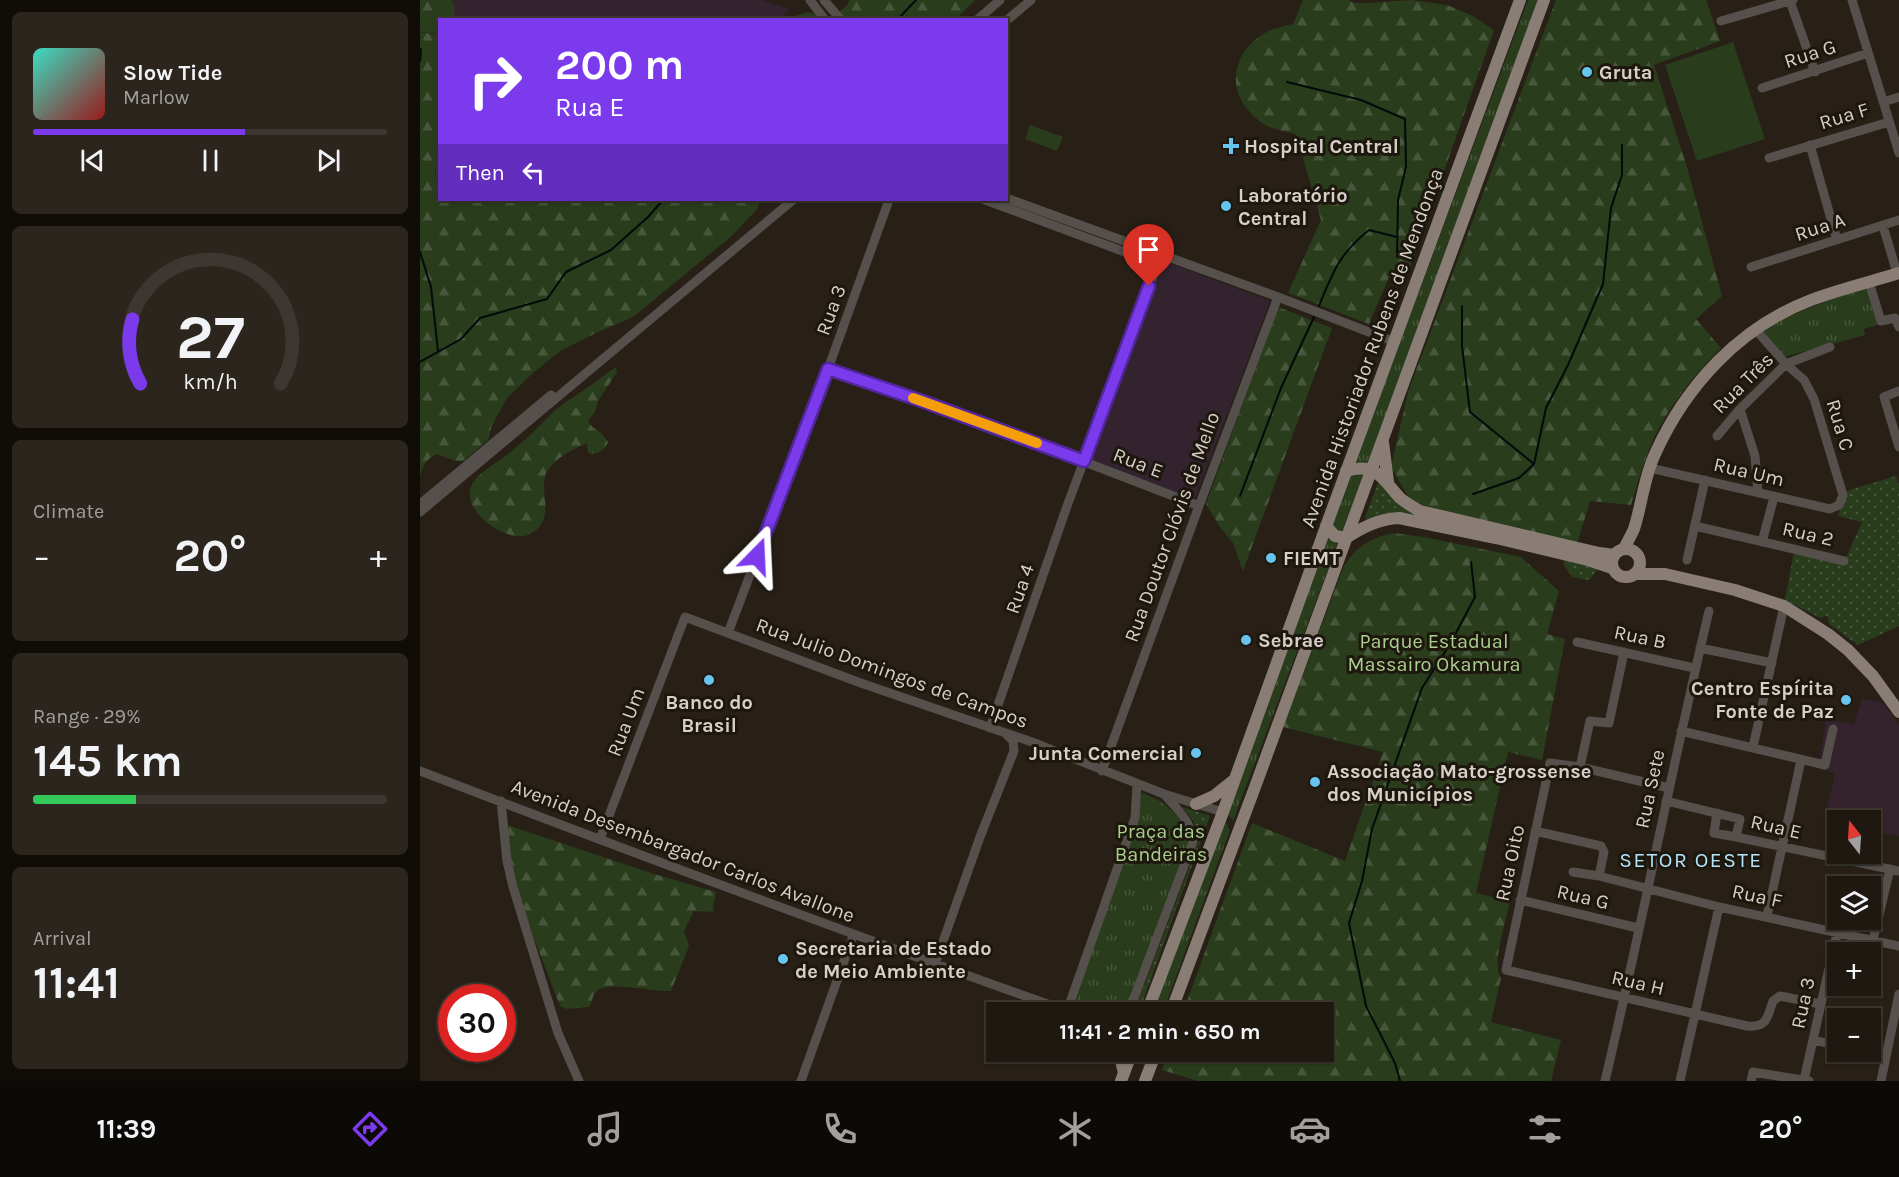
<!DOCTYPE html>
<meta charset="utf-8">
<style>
body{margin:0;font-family:Karla,sans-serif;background:#2b251e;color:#f1f3f6;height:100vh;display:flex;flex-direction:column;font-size:22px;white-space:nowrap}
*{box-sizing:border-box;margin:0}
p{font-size:20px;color:#a1a09f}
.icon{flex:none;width:33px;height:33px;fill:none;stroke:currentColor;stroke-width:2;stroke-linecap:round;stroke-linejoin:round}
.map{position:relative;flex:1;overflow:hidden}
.sheet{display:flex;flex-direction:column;gap:12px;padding:12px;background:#100d09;width:420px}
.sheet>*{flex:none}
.banner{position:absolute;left:18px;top:18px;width:570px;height:183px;border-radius:0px;box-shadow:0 2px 4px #0004,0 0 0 2px #3c3730;background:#7c3aed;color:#fff;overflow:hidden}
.needle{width:39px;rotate:343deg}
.tools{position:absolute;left:1407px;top:810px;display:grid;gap:12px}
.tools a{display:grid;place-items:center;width:54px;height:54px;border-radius:0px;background:#1e1810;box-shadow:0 2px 4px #0004,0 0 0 2px #3c3730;font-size:30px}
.speed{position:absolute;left:18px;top:984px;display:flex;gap:12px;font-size:30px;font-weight:700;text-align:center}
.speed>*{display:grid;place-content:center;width:78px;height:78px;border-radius:50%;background:#1e1810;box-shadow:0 2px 4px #0004,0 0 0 2px #3c3730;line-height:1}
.speed .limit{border:9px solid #d22;background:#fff;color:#111}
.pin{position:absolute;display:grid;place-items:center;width:51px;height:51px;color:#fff;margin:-62px -26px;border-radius:50% 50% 50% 0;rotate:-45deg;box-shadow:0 0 6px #0007}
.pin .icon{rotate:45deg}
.me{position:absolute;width:66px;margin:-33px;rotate:21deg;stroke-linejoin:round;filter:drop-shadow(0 0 4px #0008)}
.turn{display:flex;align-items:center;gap:21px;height:126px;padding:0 18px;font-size:27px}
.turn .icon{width:78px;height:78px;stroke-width:2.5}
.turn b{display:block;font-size:42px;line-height:51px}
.then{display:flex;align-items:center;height:57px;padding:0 18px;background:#0003;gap:12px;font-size:22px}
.big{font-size:45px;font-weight:700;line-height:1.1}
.sheet .tile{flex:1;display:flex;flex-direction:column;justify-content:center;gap:9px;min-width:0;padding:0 21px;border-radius:9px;background:#2b251e}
.sheet .dial{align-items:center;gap:0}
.dial svg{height:156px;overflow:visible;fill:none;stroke:#3c3730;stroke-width:7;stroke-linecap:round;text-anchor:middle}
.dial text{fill:#f1f3f6;stroke:none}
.song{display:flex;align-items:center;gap:18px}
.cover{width:72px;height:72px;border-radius:9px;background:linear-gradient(135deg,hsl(170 70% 55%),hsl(0 70% 35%))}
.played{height:6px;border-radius:3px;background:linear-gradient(90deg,#7c3aed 60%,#3c3730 60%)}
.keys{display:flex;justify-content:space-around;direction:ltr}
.heat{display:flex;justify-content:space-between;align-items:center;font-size:33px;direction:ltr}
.charge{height:9px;border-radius:4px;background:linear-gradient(90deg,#34c759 29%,#3c3730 0)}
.trip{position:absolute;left:566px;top:1002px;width:348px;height:60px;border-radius:0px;background:#1e1810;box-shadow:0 2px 4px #0004,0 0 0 2px #3c3730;font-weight:700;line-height:60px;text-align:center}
.menu{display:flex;height:96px;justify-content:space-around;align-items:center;background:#0c0a06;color:#a1a09f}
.menu .icon{width:42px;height:42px}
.menu .current{color:#7c3aed}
.menu b{font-size:27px;color:#f1f3f6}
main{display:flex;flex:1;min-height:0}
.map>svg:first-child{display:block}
.commercial{fill:#32232f}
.education{fill:#34232c}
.grass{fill:url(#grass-dots)}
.forest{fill:url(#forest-firs)}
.park{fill:url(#park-tufts)}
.garden{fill:#293c1b}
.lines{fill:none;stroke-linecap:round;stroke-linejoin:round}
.stream{stroke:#000b0c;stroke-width:2}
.minor{stroke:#55504c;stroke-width:9}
.major{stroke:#897d76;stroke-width:12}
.route-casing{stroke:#51269a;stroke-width:15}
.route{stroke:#7c3aed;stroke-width:10}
.slow{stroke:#f59e0b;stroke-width:10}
.poi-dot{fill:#66c4ef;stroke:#1e170d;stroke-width:2}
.labels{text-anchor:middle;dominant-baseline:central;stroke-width:6;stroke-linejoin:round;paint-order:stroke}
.street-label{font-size:20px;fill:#d6d0ca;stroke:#1e170d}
.poi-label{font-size:20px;font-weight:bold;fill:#d6d0ca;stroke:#1e170d;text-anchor:start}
.park-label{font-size:20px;fill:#a9d08e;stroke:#1e170d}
.neighbourhood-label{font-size:21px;letter-spacing:1.5px;fill:#b4e4fc;stroke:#1e170d}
</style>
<main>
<section class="sheet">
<div class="tile">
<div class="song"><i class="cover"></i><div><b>Slow Tide</b><p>Marlow</p></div></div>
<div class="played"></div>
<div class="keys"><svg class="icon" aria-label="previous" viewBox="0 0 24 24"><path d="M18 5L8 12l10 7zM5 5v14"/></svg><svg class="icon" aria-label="pause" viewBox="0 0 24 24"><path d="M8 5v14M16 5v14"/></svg><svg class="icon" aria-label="next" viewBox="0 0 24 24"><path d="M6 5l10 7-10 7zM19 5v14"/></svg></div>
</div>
<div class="tile dial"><svg viewBox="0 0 100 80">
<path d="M14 69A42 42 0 1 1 86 69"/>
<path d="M14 69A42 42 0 0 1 10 36" stroke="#7c3aed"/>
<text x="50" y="56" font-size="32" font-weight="700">27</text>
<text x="50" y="72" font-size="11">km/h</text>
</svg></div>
<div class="tile"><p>Climate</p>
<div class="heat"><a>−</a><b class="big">20°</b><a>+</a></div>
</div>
<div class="tile"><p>Range · 29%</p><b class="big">145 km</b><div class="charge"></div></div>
<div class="tile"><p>Arrival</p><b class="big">11:41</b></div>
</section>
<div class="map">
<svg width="1479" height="1081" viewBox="0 0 1479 1081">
<defs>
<pattern id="grass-dots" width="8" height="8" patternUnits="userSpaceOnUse" patternTransform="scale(1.5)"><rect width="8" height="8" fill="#293c1b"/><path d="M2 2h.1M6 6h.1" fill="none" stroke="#47573b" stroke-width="1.8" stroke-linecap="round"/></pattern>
<pattern id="forest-firs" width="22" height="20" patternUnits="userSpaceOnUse" patternTransform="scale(1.5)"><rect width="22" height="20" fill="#293c1b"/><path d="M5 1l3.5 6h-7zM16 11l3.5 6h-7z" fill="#47573b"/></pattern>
<pattern id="park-tufts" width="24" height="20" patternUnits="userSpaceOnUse" patternTransform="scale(1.5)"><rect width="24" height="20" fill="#293c1b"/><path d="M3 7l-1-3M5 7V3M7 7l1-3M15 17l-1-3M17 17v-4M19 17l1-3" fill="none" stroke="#47573b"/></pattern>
</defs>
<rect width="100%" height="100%" fill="#282016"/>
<path class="commercial" d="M0,0H341L370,9L358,20H20L19,35L0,32Z
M742,260L850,301L775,499L666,459Z"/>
<path class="education" d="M1442,699L1463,703L1479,725V836L1451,830L1450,820H1418L1417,822L1405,820L1415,773L1398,769L1406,719L1434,724Z"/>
<path class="grass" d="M1476,476L1479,485V626L1438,645L1409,624L1408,617L1405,616L1400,618L1365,600L1374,552L1424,562L1442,522L1418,516L1426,491Z
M959,480L1006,516L946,520L945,517Z
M1145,559L1180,567L1169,580L1152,577L1143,563Z
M762,807L790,816L719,1012H712L724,986L778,844C780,829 772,817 762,807Z"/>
<path class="forest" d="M0,0H31C37,6 34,12 33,19L20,20L19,34L0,31Z
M430,0H555L539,16L529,19L361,20L388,12L410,19L426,6Z
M883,0H928L936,3H948L991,0L1027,5L1053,16L1074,30L985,281L969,277L949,324L868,293L901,220L876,134C867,132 858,130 849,127C837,121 826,110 820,98C808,72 823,44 847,32C855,28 864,26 873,24Z
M1136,0H1286L1300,41L1234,65L1267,167L1302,296L1276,319L1301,348C1275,374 1250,404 1234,438C1224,460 1218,482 1211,505L1170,501L1157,544L1019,511L990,500L971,467L988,392Z
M0,32L19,35L20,143L15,174L19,175L20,200H340L337,209L314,234L213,317L176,333L140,351L112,374L87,398L72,425L68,440L43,461H36L16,454C5,461 2,466 0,478Z
M858,307L912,328L823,571L813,543L800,527L786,504Z
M196,367L197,372L178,401L175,412L168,421C172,430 182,430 188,442C184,451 179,455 168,453L167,443C154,449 130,460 125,476C120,496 136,520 110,534C88,546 34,508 54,481C60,472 84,458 93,450C107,439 120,425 133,412C146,401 160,393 174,383C181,378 188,372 196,367Z
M973,533L1004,537L1101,557L1139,591L1127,634L1145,639L1122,760L1088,752L1056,893L1090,901C1087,919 1071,964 1081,978L1071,1022L1141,1040L1131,1081H778L742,1070L749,1052H903V1012H763L832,823L925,861L963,752L863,727L924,566C938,545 949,539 973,533Z
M87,825L234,874L296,892L293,908L294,912L274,911L264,931L269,946L251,991C235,992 189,981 178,990C172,994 173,1001 169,1007L147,1009L140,1006L98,897L91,871Z"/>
<path class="park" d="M1108,0H1118L947,465L935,463Z
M1449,287L1460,324L1444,329L1445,335L1364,357L1341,330C1376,312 1411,298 1449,287Z
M945,471L920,536L911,529L932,473Z
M908,536L919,540L813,821L806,811Z
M723,793C748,803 762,817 771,842L707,1007L700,1012H665L654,1007L721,795Z
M804,818L810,830L743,1012H732Z"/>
<path class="garden" d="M1313,42L1345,139L1277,161L1245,65Z
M610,125L643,137L637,151L605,139Z"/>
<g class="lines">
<path class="stream" d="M477,20L496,0
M0,61L1,49
M867,82L941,100L985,119L986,167L978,200L977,257
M0,252L11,287L18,351
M899,306C913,272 919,254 949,230L977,237
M1042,306V346L1050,412L1114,464L1099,478L1053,494
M0,362L41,339L60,318L127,299L146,272L191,250L228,217L243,200
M1114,464L1126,408L1148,365L1183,284L1191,208L1202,175V145
M820,496L861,388L894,317
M980,1081L975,1063L946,1006L929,923L942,881L952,829L1002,688L1030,644L1055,597L1051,562"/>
<path class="minor" d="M390,0L405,20
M404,0L421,20
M1432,0L1479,153
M1370,1L1395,72
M557,20L580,0
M586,21L611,0
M1301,21L1373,0
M1342,88L1448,53
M1463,102L1479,97
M1390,145L1417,240
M1349,158L1469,122
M586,198L858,297L975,342
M565,200L737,264
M1463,226L1477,273
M1331,267L1479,220
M1449,282L1461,321L1475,318L1479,327
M408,369C533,411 656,458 779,506
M1479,391L1464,397L1479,447
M1320,409L1335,456L1338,493
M1297,436L1320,409L1366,364L1410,347
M1230,468L1410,509L1419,505L1423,495L1394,399L1384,380L1366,364L1335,329
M0,504L131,395
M0,512L373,200
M1275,526L1424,561
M1342,542L1354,497
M1267,560L1285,480
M308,633L408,369L469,200
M1157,642L1274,668
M1280,648L1352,663
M570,728L647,506L741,255
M1261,731L1405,765L1413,729
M1333,747L1364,606
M1160,767L1170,721L1189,723L1204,652
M0,771C216,854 432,935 650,1012
M682,771L779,506L858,297
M1249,788L1160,767L1130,763L1086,970L1327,1026C1348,1028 1347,1017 1353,1001L1360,996L1400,1004
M81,801L87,861L93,887L138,1033L159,1081
M1246,801L1320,819L1316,837L1479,871
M1297,813L1294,833L1316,837
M1115,831L1181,846L1184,852L1179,876
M180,839L265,617L438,682L612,742L744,794L803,812
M1153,872L1179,876L1299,907L1479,946
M1100,900L1218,928
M1347,916L1381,760
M1453,940L1470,869
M515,964L560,837L594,751L593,741L587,735
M647,1011L715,818L717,784
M705,1012L714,998L773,842C772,822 757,809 745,795
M1394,1040L1418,1046
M1444,1052L1466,1056
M1384,1080L1417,933
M381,1081L433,936
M1185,1081C1222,925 1252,767 1289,611
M1260,1081L1299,907
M1331,1081L1333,1072L1389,1081
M1461,1081L1479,994"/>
<path class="major" d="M963,442L968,482
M926,471C957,462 962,479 980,498C986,503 993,507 1000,511L1179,553L1194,555
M906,526L915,536L926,538C943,527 959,519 979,518L1076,538L1168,560L1192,568
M1192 563a14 14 0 1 1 28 0a14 14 0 1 1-28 0Z
M1204,549C1207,542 1211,536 1214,529C1222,504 1224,477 1235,454C1266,385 1320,327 1391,300C1420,289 1450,282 1479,273
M1214,574H1245L1315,590L1364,606L1408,634L1428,650L1453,676L1479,712
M776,804L794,796L814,780
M727,1012L803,812L912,510L1100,0
M751,1012L835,787L1124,0
M699,1052L704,1073
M701,1081L712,1052
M725,1081L736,1052"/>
</g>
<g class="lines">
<defs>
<path id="route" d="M337,556L408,369L502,401L664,461L729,286"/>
</defs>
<use href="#route" class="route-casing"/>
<use href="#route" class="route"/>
<path class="slow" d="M493,398L617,443"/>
</g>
<g class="poi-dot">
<circle cx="1167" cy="72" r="6"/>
<path d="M808 137h6v6h6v6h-6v6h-6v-6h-6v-6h6z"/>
<circle cx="806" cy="206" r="6"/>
<circle cx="851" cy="558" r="6"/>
<circle cx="826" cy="640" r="6"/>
<circle cx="289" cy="680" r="6"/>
<circle cx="1426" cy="700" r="6"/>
<circle cx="776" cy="753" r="6"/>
<circle cx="895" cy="782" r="6"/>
<circle cx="363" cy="959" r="6"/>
</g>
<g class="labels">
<g class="street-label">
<text transform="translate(1390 54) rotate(-18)">Rua G</text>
<text transform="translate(1424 116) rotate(-17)">Rua F</text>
<text transform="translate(1400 227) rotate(-18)">Rua A</text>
<text transform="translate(411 310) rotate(-70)">Rua 3</text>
<text transform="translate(952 348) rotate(-70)">Avenida Historiador Rubens de Mendonça</text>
<text transform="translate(1323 383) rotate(-45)">Rua Três</text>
<text transform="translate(1420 425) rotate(73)">Rua C</text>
<text transform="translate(718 463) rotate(21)">Rua E</text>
<text transform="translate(1329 472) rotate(13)">Rua Um</text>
<text transform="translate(752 527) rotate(-70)">Rua Doutor Clóvis de Mello</text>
<text transform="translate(1388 534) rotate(13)">Rua 2</text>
<text transform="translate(600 589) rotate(-71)">Rua 4</text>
<text transform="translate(1220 637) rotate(12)">Rua B</text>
<text transform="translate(472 673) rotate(20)">Rua Julio Domingos de Campos</text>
<text transform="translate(206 722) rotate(-69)">Rua Um</text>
<text transform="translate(1230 789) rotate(-78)">Rua Sete</text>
<text transform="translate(1356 827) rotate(13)">Rua E</text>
<text transform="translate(263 851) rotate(21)">Avenida Desembargador Carlos Avallone</text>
<text transform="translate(1090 863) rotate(-78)">Rua Oito</text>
<text transform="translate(1337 896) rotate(12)">Rua F</text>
<text transform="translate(1163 897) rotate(13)">Rua G</text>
<text transform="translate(1218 983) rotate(13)">Rua H</text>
<text transform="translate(1383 1003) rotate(-78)">Rua 3</text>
</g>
<g class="poi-label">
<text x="1179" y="72">Gruta</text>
<text x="824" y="146">Hospital Central</text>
<text x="818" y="195">Laboratório<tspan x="818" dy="23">Central</tspan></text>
<text x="863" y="558">FIEMT</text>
<text x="838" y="640">Sebrae</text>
<text x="1414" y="688" text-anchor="end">Centro Espírita<tspan x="1414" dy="23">Fonte de Paz</tspan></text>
<text x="289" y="702" text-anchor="middle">Banco do<tspan x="289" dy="23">Brasil</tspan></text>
<text x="764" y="753" text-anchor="end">Junta Comercial</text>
<text x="907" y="771">Associação Mato-grossense<tspan x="907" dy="23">dos Municípios</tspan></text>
<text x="375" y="948">Secretaria de Estado<tspan x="375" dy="23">de Meio Ambiente</tspan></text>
</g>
<g class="park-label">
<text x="1014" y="641">Parque Estadual<tspan x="1014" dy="23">Massairo Okamura</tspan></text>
<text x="741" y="831">Praça das<tspan x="741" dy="23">Bandeiras</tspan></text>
</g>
<g class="neighbourhood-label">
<text x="1271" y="860">SETOR OESTE</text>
</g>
</g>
</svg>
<div class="tools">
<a><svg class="needle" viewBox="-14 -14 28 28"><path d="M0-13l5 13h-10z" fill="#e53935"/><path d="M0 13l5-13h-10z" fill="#a1a09f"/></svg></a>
<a><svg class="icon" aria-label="layers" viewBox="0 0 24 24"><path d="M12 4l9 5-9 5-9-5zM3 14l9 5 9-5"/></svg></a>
<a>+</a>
<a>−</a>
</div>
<div class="speed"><div class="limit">30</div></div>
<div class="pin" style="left:729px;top:286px;background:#d93025"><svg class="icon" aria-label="arrive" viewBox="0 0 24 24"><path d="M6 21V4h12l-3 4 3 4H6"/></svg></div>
<svg class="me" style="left:337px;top:556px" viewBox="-20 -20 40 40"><path d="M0-17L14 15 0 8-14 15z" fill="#7c3aed" stroke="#fff" stroke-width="4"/></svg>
<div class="trip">11:41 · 2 min · 650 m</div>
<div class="banner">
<div class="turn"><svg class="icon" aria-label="right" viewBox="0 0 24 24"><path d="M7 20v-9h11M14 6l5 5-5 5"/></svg><div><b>200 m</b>Rua E</div></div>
<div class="then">Then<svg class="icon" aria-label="left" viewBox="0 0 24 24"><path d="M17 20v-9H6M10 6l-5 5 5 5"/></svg></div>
</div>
</div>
</main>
<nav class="menu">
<b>11:39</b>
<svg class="icon current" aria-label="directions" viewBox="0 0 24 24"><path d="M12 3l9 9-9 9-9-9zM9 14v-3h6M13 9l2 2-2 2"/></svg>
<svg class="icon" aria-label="music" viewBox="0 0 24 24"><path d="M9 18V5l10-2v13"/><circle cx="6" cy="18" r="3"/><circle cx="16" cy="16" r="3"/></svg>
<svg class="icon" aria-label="phone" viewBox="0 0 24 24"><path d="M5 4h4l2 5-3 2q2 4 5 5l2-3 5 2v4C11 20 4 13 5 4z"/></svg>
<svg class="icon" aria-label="climate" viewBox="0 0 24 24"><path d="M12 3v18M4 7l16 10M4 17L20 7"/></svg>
<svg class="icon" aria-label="car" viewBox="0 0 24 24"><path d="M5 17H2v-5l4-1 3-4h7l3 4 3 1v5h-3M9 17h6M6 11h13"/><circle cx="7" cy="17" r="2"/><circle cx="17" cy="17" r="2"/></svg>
<svg class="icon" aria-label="filters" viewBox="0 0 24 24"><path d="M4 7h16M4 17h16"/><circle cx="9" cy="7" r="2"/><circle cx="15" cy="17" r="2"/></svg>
<b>20°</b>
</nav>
